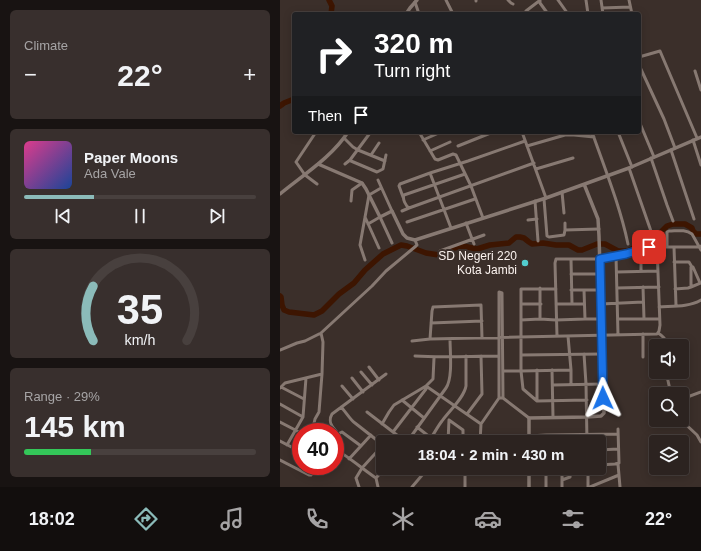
<!DOCTYPE html>
<meta charset="utf-8">
<style>
body{margin:0;font-family:Helvetica,sans-serif;background:#382f2d;color:#f1f3f6;height:100vh;display:flex;flex-direction:column;font-size:15px;white-space:nowrap}
*{box-sizing:border-box;margin:0}
p{font-size:13px;color:#a6a4a5}
.icon{flex:none;width:22px;height:22px;fill:none;stroke:currentColor;stroke-width:2;stroke-linecap:round;stroke-linejoin:round}
.map{position:relative;flex:1;overflow:hidden}
.drawer{display:flex;flex-direction:column;gap:10px;padding:10px;background:#181312;width:280px}
.drawer>*{flex:none}
.guide{position:absolute;left:12px;top:12px;width:349px;height:122px;border-radius:4px;box-shadow:0 2px 10px #0003,0 0 0 1px #48403e;background:#202124;color:#fff;overflow:hidden}
.controls{position:absolute;left:369px;top:339px;display:grid;gap:8px}
.controls a{display:grid;place-items:center;width:40px;height:40px;border-radius:4px;background:#2c2320;box-shadow:0 2px 10px #0003,0 0 0 1px #48403e;font-size:20px}
.speed{position:absolute;left:12px;top:423px;display:flex;gap:8px;font-size:20px;font-weight:700;text-align:center}
.speed>*{display:grid;place-content:center;width:52px;height:52px;border-radius:50%;background:#2c2320;box-shadow:0 2px 10px #0003,0 0 0 1px #48403e;line-height:1}
.speed .limit{border:6px solid #d22;background:#fff;color:#111}
.pin{position:absolute;display:grid;place-items:center;width:34px;height:34px;color:#fff;margin:-17px;border-radius:8px;box-shadow:0 2px 6px #0006}
.me{position:absolute;width:44px;margin:-22px;rotate:359deg;stroke-linejoin:round;filter:drop-shadow(0 0 3px #0008)}
.turn{display:flex;align-items:center;gap:14px;height:84px;padding:0 16px;font-size:18px}
.turn .icon{width:52px;height:52px;stroke-width:2.5}
.turn b{display:block;font-size:28px;line-height:34px}
.then{display:flex;align-items:center;height:38px;padding:0 16px;background:#0003;gap:8px;font-size:15px}
.big{font-size:30px;font-weight:700;line-height:1.1}
.drawer .card{flex:1;display:flex;flex-direction:column;justify-content:center;gap:6px;min-width:0;padding:0 14px;border-radius:6px;background:#382f2d}
.drawer .dial{align-items:center;gap:0}
.dial svg{height:104px;overflow:visible;fill:none;stroke:#48403e;stroke-width:7;stroke-linecap:round;text-anchor:middle}
.dial text{fill:#f1f3f6;stroke:none}
.song{display:flex;align-items:center;gap:12px}
.cover{width:48px;height:48px;border-radius:6px;background:linear-gradient(135deg,hsl(330 70% 55%),hsl(220 70% 35%))}
.played{height:4px;border-radius:2px;background:linear-gradient(90deg,#8bbbb9 30%,#48403e 30%)}
.keys{display:flex;justify-content:space-around;direction:ltr}
.heat{display:flex;justify-content:space-between;align-items:center;font-size:22px;direction:ltr}
.charge{height:6px;border-radius:3px;background:linear-gradient(90deg,#34c759 29%,#48403e 0)}
.trip{position:absolute;left:96px;top:435px;width:230px;height:40px;border-radius:4px;background:#2c2320;box-shadow:0 2px 10px #0003,0 0 0 1px #48403e;font-weight:700;line-height:40px;text-align:center}
.tab-bar{display:flex;height:64px;justify-content:space-around;align-items:center;background:#120e0d;color:#a6a4a5}
.tab-bar .icon{width:28px;height:28px}
.tab-bar .selected{color:#8bbbb9}
.tab-bar b{font-size:18px;color:#f1f3f6}
main{display:flex;flex:1;min-height:0}
.map>svg:first-child{display:block}
.lines{fill:none;stroke-linecap:round;stroke-linejoin:round}
.river{stroke:#3d1501;stroke-width:5.5}
.minor{stroke:#877972;stroke-width:3}
.tertiary{stroke:#877972;stroke-width:3.5}
.route-casing{stroke:#114b97;stroke-width:10}
.route{stroke:#1a73e8;stroke-width:7}
.poi-dot{fill:#52cdce;stroke:#3b2f2a;stroke-width:1.5}
.labels{text-anchor:middle;dominant-baseline:central;stroke-width:4;stroke-linejoin:round;paint-order:stroke}
.poi-label{font-size:12px;fill:#fbf3ef;stroke:#3b2f2a;text-anchor:end}
</style>
<main>
<section class="drawer">
<div class="card"><p>Climate</p>
<div class="heat"><a>−</a><b class="big">22°</b><a>+</a></div>
</div>
<div class="card">
<div class="song"><i class="cover"></i><div><b>Paper Moons</b><p>Ada Vale</p></div></div>
<div class="played"></div>
<div class="keys"><svg class="icon" aria-label="previous" viewBox="0 0 24 24"><path d="M18 5L8 12l10 7zM5 5v14"/></svg><svg class="icon" aria-label="pause" viewBox="0 0 24 24"><path d="M8 5v14M16 5v14"/></svg><svg class="icon" aria-label="next" viewBox="0 0 24 24"><path d="M6 5l10 7-10 7zM19 5v14"/></svg></div>
</div>
<div class="card dial"><svg viewBox="0 0 100 80">
<path d="M14 69A42 42 0 1 1 86 69"/>
<path d="M14 69A42 42 0 0 1 14 27" stroke="#8bbbb9"/>
<text x="50" y="56" font-size="32" font-weight="700">35</text>
<text x="50" y="72" font-size="11">km/h</text>
</svg></div>
<div class="card"><p>Range · 29%</p><b class="big">145 km</b><div class="charge"></div></div>
</section>
<div class="map">
<svg width="421" height="487" viewBox="0 0 421 487">
<rect width="100%" height="100%" fill="#3b2f2a"/>
<g class="lines">
<path class="river" d="M49,0L52,6L51,14
M0,106L4,103L14,99
M0,296L1,297L2,305L4,310L9,312L34,315L42,311L59,294L74,283L85,270L103,254L121,245L127,246L146,253L159,255L174,248L183,246L197,249L210,245L229,243L236,237H240L244,238L249,242L252,244L263,243L276,245H289L298,250H302L317,244H325L338,251H348L367,241L373,240L377,237L382,231L387,226L393,224H405L412,228L413,231L416,234H421"/>
<path class="minor" d="M166,0L173,14
M196,0V1
M228,0L231,3L233,4
M260,0V3L268,14
M278,0L288,14
M306,0L308,14
M321,0L323,14
M349,0L352,14
M135,2L139,14
M322,8L350,7
M246,11L259,1
M359,57L380,51L417,138
M359,65L384,119L395,148
M415,71L421,90
M359,121L374,157
M36,132L16,162L25,175L37,184
M139,132L155,159L158,160L173,154L176,155L191,186L203,218
M242,132L266,198
M312,132C325,169 340,206 348,244
M338,132L352,167
M90,133L70,160L71,161L97,172L103,169L106,155
M64,138L73,147L78,150L105,161
M143,140L161,132
M413,140L421,165
M178,146L213,132
M247,146L285,135H294L314,137
M391,150L414,219
M150,151L170,142
M91,155L99,143
M371,158L387,205L393,221
M65,164L70,160
M256,169L293,158
M150,173L171,228
M185,174L124,195C122,199 126,206 129,208L254,163
M98,180L112,211
M282,192L284,213
M123,197L119,186L120,184L150,173L188,161L245,141
M264,199L267,236L269,237L284,235L285,230L319,229
M71,201L72,190L82,183
M255,201L258,241
M122,211L129,208
M85,217L99,248
M248,220L257,219
M127,222L195,199
M186,223L194,244
M285,223V230
M88,224L100,217L112,243
M377,247H420L421,246
M387,247V232L389,231C397,231 405,229 412,234L421,250
M394,247L396,305
M160,251L204,235
M336,256L338,335
M291,259L292,304
M85,260L80,245L89,195L101,188
M394,262H409L412,267
M411,267V287L421,283
M411,267H413L420,283
M361,271V249
M337,272L378,271
M291,274H321
M363,287L364,319
M337,288L379,287
M276,289H241V371L291,370L288,336
M395,289L408,288L411,287
M291,290H304
M321,290H304L305,319H322
M241,304H261
M276,304H304
M321,304L363,302
M379,307C393,306 409,307 421,300
M260,319L276,320L305,319
M338,319H379
M241,320L260,319V288
M151,323L202,321
M378,333C383,336 388,340 385,346
M363,334V357
M277,336L275,263L276,259H320L346,254L376,244
M150,339L152,311L153,307L201,305L202,338
M132,341L150,339L377,334L379,331L380,325L377,247L373,237L349,168
M0,350L17,343L25,341L41,333L92,286L106,271L136,246L137,245L135,240
M304,354L306,384L307,442
M241,355L322,354
M135,356C163,358 191,356 219,356
M89,367L99,380
M257,370V401L307,400
M272,370L273,417
M291,370V384
M223,371H241L243,389L257,401
M81,372L92,385
M386,372L391,394
M72,378L83,392
M273,385L323,384
M62,386L73,399
M1,387L24,399
M0,388L5,383L42,374
M219,398V292L222,293L223,398
M402,399L421,392
M122,400L144,418
M0,404L23,417
M61,407C65,411 72,422 75,423L103,445
M87,412L126,442
M187,414L202,394L201,356
M169,420L183,430V442
M401,420L417,435L421,442
M0,422L21,433
M102,424L109,412L114,405L146,386L201,424
M137,427L151,438
M32,432L35,419L39,412L42,374L43,342L41,333
M55,432L56,431C51,426 48,421 52,414L106,374
M113,432L146,389V386L153,379L154,358
M266,435L338,434
M55,436L60,433L62,432L81,446
M249,436L266,435V442
M168,438L155,439L151,438C155,432 158,426 162,421C169,411 184,398 186,386V356
M0,441L21,452
M127,442L166,388C173,378 170,351 170,339
M168,442L169,420
M200,442L201,424L219,398H223L249,418
M7,445L23,417L26,378
M319,450L338,449
M55,456C56,455 59,453 61,453C63,453 91,475 96,478L98,487
M69,459L91,435
M0,460L29,475H31L35,470L40,466
M338,464L340,487
M319,465L335,464L339,463L338,429
M135,468L143,474
M266,468V487
M308,468V487
M185,472V487
M96,478L105,468
M282,480L290,477L291,468
M79,487L76,478L82,468L103,445
M132,487L143,474L147,473L199,471L249,472
M282,487V468
M310,487L339,475"/>
<path class="tertiary" d="M126,14L130,8L137,0
M38,164L82,183L86,189L100,217L112,211L123,234L127,238L135,240L266,198L349,168L421,137
M0,194C23,175 52,157 68,132
M249,442V418L307,417L321,416L324,413L322,335L319,236L318,219L304,184
M249,487V468"/>
</g>
<g class="lines">
<defs>
<path id="route" d="M323,398L320,259L346,254L369,247"/>
</defs>
<use href="#route" class="route-casing"/>
<use href="#route" class="route"/>
</g>
<circle class="poi-dot" cx="245" cy="263" r="4"/>
<g class="labels">
<g class="poi-label">
<text x="237" y="256">SD Negeri 220<tspan x="237" dy="14">Kota Jambi</tspan></text>
</g>
</g>
</svg>
<div class="controls">
<a><svg class="icon" aria-label="sound" viewBox="0 0 24 24"><path d="M4 9h4l5-4v14l-5-4H4zM17 9q2 3 0 6"/></svg></a>
<a><svg class="icon" aria-label="search" viewBox="0 0 24 24"><circle cx="10" cy="10" r="6"/><path d="M15 15l6 6"/></svg></a>
<a><svg class="icon" aria-label="layers" viewBox="0 0 24 24"><path d="M12 4l9 5-9 5-9-5zM3 14l9 5 9-5"/></svg></a>
</div>
<div class="speed"><div class="limit">40</div></div>
<div class="pin" style="left:369px;top:247px;background:#d93025"><svg class="icon" aria-label="arrive" viewBox="0 0 24 24"><path d="M6 21V4h12l-3 4 3 4H6"/></svg></div>
<svg class="me" style="left:323px;top:398px" viewBox="-20 -20 40 40"><path d="M0-17L14 15 0 8-14 15z" fill="#1a73e8" stroke="#fff" stroke-width="4"/></svg>
<div class="trip">18:04 · 2 min · 430 m</div>
<div class="guide">
<div class="turn"><svg class="icon" aria-label="right" viewBox="0 0 24 24"><path d="M7 20v-9h11M14 6l5 5-5 5"/></svg><div><b>320 m</b>Turn right</div></div>
<div class="then">Then<svg class="icon" aria-label="arrive" viewBox="0 0 24 24"><path d="M6 21V4h12l-3 4 3 4H6"/></svg></div>
</div>
</div>
</main>
<nav class="tab-bar">
<b>18:02</b>
<svg class="icon selected" aria-label="directions" viewBox="0 0 24 24"><path d="M12 3l9 9-9 9-9-9zM9 14v-3h6M13 9l2 2-2 2"/></svg>
<svg class="icon" aria-label="music" viewBox="0 0 24 24"><path d="M9 18V5l10-2v13"/><circle cx="6" cy="18" r="3"/><circle cx="16" cy="16" r="3"/></svg>
<svg class="icon" aria-label="phone" viewBox="0 0 24 24"><path d="M5 4h4l2 5-3 2q2 4 5 5l2-3 5 2v4C11 20 4 13 5 4z"/></svg>
<svg class="icon" aria-label="climate" viewBox="0 0 24 24"><path d="M12 3v18M4 7l16 10M4 17L20 7"/></svg>
<svg class="icon" aria-label="car" viewBox="0 0 24 24"><path d="M5 17H2v-5l4-1 3-4h7l3 4 3 1v5h-3M9 17h6M6 11h13"/><circle cx="7" cy="17" r="2"/><circle cx="17" cy="17" r="2"/></svg>
<svg class="icon" aria-label="filters" viewBox="0 0 24 24"><path d="M4 7h16M4 17h16"/><circle cx="9" cy="7" r="2"/><circle cx="15" cy="17" r="2"/></svg>
<b>22°</b>
</nav>
